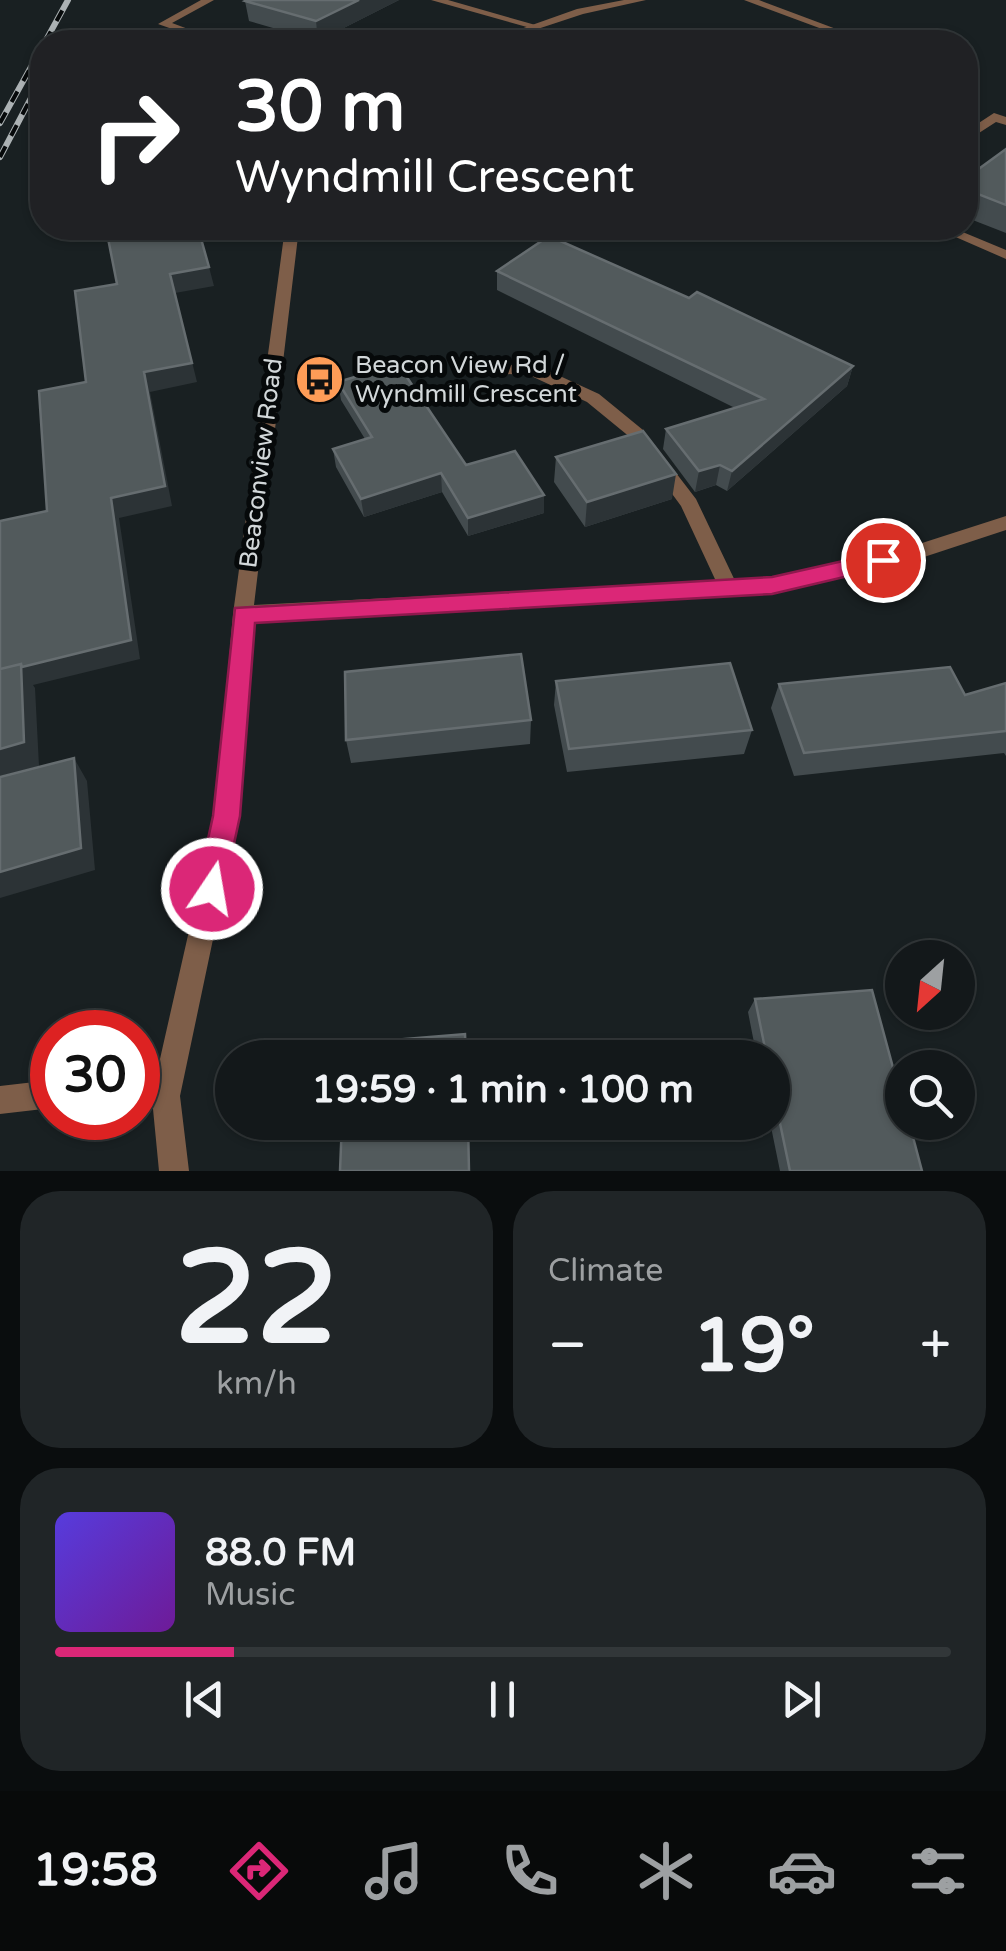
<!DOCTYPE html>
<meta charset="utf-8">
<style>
body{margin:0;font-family:"Varela Round",sans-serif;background:#202527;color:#f1f3f6;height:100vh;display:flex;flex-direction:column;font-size:38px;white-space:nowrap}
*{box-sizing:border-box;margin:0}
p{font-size:32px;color:#9da0a2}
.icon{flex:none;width:55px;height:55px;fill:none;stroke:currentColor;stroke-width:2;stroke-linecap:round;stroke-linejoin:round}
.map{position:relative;height:1171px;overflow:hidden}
.panel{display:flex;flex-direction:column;gap:20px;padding:20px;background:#0a0d0e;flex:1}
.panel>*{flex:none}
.top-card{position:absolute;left:30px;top:30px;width:948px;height:210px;border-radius:40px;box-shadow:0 2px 8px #0004,0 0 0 2px #323739;background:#202124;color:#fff;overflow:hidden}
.needle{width:65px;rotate:207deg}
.buttons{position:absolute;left:885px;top:940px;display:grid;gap:20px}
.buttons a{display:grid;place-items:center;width:90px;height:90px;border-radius:50%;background:#13181a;box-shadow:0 2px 8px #0004,0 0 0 2px #323739;font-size:50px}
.speed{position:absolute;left:30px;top:1010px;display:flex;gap:20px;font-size:50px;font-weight:700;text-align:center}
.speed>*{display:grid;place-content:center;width:130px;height:130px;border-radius:50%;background:#13181a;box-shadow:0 2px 8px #0004,0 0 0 2px #323739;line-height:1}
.speed .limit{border:15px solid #d22;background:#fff;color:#111}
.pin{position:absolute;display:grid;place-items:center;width:85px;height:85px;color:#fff;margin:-42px;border:5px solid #fff;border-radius:50%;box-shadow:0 2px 10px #0007}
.me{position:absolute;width:110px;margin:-55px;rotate:12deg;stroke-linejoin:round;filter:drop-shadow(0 0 8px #0008)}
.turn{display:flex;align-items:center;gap:35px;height:210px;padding:0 40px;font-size:45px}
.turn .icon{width:130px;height:130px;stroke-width:2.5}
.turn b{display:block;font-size:70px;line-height:85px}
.big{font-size:75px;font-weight:700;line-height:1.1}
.panel .card{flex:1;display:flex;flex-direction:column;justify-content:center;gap:15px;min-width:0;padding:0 35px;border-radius:40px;background:#202527}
.panel .dial{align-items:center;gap:0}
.dial b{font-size:130px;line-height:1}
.song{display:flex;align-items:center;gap:30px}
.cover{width:120px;height:120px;border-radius:15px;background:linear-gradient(135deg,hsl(250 70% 55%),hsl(280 70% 35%))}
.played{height:10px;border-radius:5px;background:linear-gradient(90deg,#db2777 20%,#323739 20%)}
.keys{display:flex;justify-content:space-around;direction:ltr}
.heat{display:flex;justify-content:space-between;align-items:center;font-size:55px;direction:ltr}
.panel .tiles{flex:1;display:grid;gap:20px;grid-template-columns:1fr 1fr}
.card:last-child{grid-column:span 2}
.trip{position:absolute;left:215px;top:1040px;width:575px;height:100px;border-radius:50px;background:#13181a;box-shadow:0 2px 8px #0004,0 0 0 2px #323739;font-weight:700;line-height:100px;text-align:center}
.tab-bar{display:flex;height:160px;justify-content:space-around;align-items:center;background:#080a0a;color:#9da0a2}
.tab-bar .icon{width:70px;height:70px}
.tab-bar .current{color:#db2777}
.tab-bar b{font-size:45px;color:#f1f3f6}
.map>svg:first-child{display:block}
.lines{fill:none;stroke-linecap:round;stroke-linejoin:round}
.service{fill:#7e5e49;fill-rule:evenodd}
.minor{fill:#7e5e49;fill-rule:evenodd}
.rail-casing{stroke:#acb2b4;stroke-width:6}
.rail{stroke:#06090a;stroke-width:4;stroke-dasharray:12;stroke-linecap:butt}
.wall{fill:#434b4e}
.shaded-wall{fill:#2c3336}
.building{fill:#525a5c;stroke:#666d70;stroke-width:2.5}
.route{fill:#db2777;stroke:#8e194d;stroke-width:2.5}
.labels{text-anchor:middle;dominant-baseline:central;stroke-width:10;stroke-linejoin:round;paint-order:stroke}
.poi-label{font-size:25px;fill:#d2d7d9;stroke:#06090a;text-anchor:start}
.street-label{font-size:25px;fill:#d2d7d9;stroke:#06090a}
</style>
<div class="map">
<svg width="1006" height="1171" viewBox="0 0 1006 1171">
<rect width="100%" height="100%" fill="#192022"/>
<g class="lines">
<path class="service" d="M201,0H214L172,23L223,42H209L158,24Z
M431,0H448L539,26L534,29Z
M744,0H759L871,42H857Z
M994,113L1006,117V125L996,122L965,142V132Z
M490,364L538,366L599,394L643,430L696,499L738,587L735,592H721L681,506L631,438L587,402L529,375L484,373V365Z"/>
<path class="minor" d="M624,0H646L583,14L498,42H484L577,9Z
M285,228H299L254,605L772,578L919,544L1006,516V530L921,558L772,594L253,621L239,816L180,1096L189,1171H159L153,1109L138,1108V1080L155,1081L215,816L233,614Z
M935,228H953L1006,250V259Z
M52,1080V1108L0,1114V1086Z"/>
<defs>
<path id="rail" d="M45,42L68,0
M0,123L42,47
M0,157L42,77"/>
</defs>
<use href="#rail" class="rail-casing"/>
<use href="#rail" class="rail"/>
</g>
<path class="wall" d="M399,0L318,41L249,21L245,1Z
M1006,149V233L965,217V179Z
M497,271L689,298L853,366L847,386L727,491L716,485L695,492L663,449L666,429L735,408L497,290Z
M338,382L466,465L544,513L468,536L442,492L364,517L336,467L333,449L365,439L341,400Z
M556,457L672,499L585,527L554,482Z
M556,681L752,730L744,754L567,772L554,705Z
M1006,683V756L1004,753L794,776L771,708L779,684L965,695Z
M531,720L530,744L351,763L346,740Z
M755,999L922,1171H780L770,1122H772V1058H757L748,1012Z"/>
<path class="shaded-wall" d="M359,0H399L318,41L316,21Z
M209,267L214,286L175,293L197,382L150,392L172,506L119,518L140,659L33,685L35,688L39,766L0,776V678L111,498L170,274Z
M853,366L847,386L727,491L732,471Z
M720,465L716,485L695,492L699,471Z
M441,473L442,492L364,517L361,499Z
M676,474L672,499L585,527L587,502Z
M544,495V513L468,536V518Z
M74,758L87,781L95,870L0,898V872Z"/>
<path class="building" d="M247,0H359L316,21L245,1Z
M1006,149V205L965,189V179Z
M106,228H198L209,267L170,274L192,363L144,372L165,486L111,498L131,640L22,667L21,664L0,669V521L47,511L39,391L86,382L75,291L117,284Z
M549,236L689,298L697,292L853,366L732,471L720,465L699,471L666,429L764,399L497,271Z
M398,364L466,465L515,451L544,495L468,518L441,473L361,499L333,449L372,437L338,382Z
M643,431L676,474L587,502L556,457Z
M521,654L531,720L346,740L345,672Z
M730,663L752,730L569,749L556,681Z
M21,664L24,742L0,749V669Z
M950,667L965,695L1006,683V731L804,753L779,684Z
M74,758L81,848L0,872V777Z
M872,990L902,1101V1122H909L922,1171H790L772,1085V1058H767L755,999Z
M465,1034L466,1058H345V1044Z
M342,1122H468L469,1171H340Z"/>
<path class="route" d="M883,552L891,554L894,560L891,566L772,594L255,623L240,816L222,899L212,903L202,899L197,889L213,816L235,608L772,577Z"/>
<defs>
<symbol id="bus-disc" viewBox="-11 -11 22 22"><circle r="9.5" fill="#fe9c57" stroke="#06090a"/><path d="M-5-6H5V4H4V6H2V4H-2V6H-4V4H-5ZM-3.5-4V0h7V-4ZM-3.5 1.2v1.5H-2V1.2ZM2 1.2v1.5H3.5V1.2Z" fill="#111"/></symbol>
</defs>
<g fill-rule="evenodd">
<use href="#bus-disc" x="292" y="352" width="55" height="55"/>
</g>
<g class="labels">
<g class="poi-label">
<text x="355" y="365">Beacon View Rd /<tspan x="355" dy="29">Wyndmill Crescent</tspan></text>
</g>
<g class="street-label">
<text transform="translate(261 463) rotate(-83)">Beaconview Road</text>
</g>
</g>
</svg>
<div class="buttons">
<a><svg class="needle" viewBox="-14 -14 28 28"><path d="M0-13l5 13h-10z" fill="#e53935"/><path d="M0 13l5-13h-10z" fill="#9da0a2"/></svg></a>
<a><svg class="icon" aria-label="search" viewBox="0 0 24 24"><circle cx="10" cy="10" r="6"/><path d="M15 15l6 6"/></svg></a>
</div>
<div class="speed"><div class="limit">30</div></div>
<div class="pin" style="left:883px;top:560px;background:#d93025"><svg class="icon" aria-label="arrive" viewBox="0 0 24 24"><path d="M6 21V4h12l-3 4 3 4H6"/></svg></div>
<svg class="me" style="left:212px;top:889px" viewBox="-20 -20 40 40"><circle r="17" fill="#db2777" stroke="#fff" stroke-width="3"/><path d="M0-11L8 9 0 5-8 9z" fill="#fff"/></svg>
<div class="trip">19:59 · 1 min · 100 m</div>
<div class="top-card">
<div class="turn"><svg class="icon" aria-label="right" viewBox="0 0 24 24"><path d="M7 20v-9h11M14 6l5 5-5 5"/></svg><div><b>30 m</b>Wyndmill Crescent</div></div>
</div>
</div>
<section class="panel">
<div class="tiles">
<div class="card dial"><b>22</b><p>km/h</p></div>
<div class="card"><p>Climate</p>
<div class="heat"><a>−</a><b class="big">19°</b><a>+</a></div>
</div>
<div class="card">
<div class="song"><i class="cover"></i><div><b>88.0 FM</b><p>Music</p></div></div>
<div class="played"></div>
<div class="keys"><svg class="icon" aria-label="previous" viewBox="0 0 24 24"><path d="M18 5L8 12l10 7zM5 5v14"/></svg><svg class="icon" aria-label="pause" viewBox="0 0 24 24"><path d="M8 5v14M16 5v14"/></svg><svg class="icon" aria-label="next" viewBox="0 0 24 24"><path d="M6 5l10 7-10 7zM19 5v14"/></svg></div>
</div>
</div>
</section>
<nav class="tab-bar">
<b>19:58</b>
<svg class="icon current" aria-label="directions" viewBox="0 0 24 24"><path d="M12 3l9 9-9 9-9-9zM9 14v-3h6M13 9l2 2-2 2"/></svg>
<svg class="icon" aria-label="music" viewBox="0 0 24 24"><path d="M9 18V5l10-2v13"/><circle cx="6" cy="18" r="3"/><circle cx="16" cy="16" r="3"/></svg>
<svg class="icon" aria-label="phone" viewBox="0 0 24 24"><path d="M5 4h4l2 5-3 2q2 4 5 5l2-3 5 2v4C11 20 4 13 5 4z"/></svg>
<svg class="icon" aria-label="climate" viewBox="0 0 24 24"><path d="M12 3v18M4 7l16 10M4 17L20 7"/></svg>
<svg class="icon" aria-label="car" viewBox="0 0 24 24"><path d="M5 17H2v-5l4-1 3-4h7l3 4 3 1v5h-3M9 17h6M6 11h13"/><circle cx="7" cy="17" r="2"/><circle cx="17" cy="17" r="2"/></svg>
<svg class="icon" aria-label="filters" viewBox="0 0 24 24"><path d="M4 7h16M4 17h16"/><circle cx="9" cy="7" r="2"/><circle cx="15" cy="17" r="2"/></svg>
</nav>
